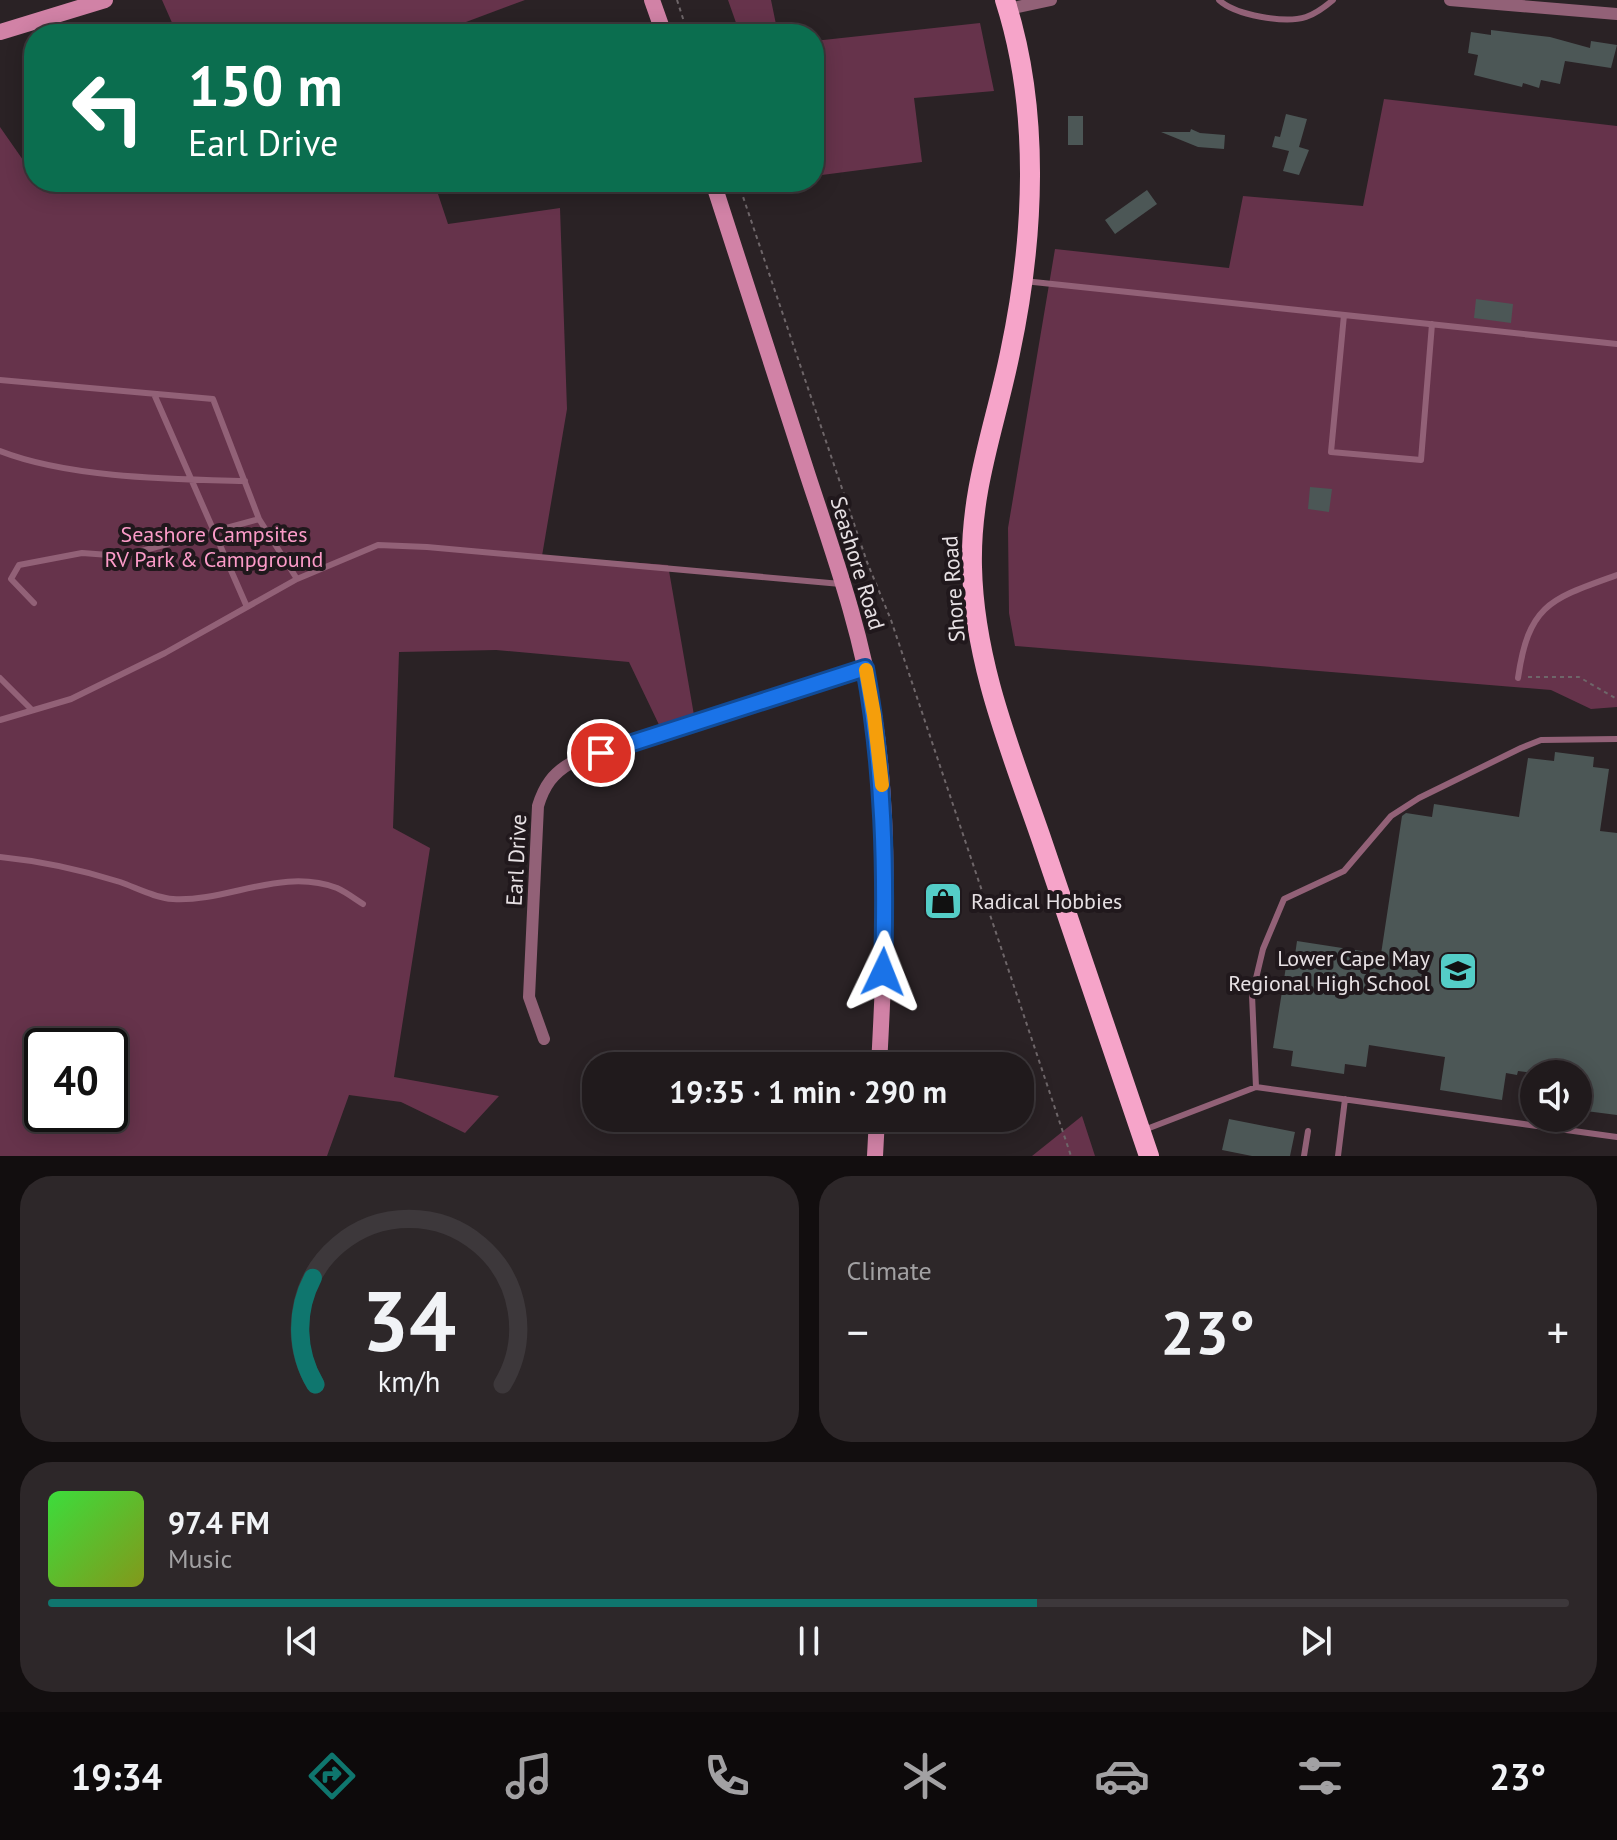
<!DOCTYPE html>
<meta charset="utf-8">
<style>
body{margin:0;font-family:"PT Sans",sans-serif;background:#2d2729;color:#f1f3f6;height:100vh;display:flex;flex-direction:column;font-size:30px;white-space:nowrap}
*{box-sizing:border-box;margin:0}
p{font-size:26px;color:#a2a1a3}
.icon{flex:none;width:44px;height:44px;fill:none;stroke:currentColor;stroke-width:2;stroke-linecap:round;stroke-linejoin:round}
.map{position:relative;height:1156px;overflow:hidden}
.side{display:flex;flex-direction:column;gap:20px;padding:20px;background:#120e0f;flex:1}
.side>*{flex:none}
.hud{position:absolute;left:24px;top:24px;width:800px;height:168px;border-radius:32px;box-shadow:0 4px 20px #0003,0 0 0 2px #3d383b;background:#0b6e4f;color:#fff;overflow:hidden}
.controls{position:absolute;left:1520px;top:1060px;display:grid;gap:16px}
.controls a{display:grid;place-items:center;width:72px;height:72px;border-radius:50%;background:#201a1c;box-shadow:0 4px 20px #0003,0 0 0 2px #3d383b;font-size:40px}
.speed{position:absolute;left:24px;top:1028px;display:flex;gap:16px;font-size:40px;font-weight:700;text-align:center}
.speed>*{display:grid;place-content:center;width:104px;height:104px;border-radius:50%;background:#201a1c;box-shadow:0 4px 20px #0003,0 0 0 2px #3d383b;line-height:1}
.speed .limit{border:4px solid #111;border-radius:12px;background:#fff;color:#111}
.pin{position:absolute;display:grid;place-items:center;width:68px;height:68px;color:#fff;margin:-34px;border:4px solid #fff;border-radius:50%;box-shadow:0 2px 8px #0007}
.me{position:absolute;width:88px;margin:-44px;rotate:2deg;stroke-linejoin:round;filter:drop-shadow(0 0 6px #0008)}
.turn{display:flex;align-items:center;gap:28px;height:168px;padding:0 32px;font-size:36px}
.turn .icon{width:104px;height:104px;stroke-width:2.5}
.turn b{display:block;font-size:56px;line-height:68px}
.big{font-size:60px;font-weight:700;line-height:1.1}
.side .card{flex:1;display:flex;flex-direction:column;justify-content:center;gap:12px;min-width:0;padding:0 28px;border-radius:32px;background:#2d2729}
.side .dial{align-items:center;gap:0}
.dial svg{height:208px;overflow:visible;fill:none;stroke:#3d383b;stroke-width:7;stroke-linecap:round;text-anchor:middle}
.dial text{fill:#f1f3f6;stroke:none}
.song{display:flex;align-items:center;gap:24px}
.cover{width:96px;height:96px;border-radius:12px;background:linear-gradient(135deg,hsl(120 70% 55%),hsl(70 70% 35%))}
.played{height:8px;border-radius:4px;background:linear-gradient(90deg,#0f766e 65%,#3d383b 65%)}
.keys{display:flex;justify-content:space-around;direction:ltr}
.heat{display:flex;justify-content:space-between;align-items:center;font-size:44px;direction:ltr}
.side .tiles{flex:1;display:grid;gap:20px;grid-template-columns:1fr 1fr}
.card:last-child{grid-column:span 2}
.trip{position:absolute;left:582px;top:1052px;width:452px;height:80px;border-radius:32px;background:#201a1c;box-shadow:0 4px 20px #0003,0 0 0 2px #3d383b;font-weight:700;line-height:80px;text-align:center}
.tab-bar{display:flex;height:128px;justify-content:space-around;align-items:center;background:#0d0a0b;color:#a2a1a3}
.tab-bar .icon{width:56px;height:56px}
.tab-bar .current{color:#0f766e}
.tab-bar b{font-size:36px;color:#f1f3f6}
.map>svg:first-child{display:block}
.green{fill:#66334b;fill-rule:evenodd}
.building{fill:#4c5756}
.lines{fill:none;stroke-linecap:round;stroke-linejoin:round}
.path{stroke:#6e6669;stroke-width:2;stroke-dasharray:4 4;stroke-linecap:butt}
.lane{stroke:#926177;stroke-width:6}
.street{stroke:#926177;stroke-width:12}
.secondary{stroke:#d182a6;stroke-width:16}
.primary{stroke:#f6a4c9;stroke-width:20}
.route-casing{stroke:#114b97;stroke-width:20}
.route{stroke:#1a73e8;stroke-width:14}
.slow{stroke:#f59e0b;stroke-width:14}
.labels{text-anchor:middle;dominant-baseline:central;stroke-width:8;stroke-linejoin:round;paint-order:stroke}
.park-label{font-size:22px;fill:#fc9bc8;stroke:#20181c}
.street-label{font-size:22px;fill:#e7e1e4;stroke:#20181c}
.poi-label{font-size:22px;fill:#e7e1e4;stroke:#20181c;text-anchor:start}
</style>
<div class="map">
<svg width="1617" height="1156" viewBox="0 0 1617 1156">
<rect width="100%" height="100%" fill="#2a2225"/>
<path class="green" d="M162,0H525L466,22V34H177Z
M728,0H771L778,34H740Z
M980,23L994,91L914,98L922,162L814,176V41Z
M1384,99L1617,126V707L1591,709L1551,690L1015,646L1009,613L1008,528L1055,249L1229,268L1243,196L1363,206Z
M0,127L30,170L34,169V182H434L448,224L560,208L567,409L542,556L668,565L695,721L662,731L629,662L496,650L399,652L393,828L430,848L394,1077L499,1096L465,1133L401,1102L349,1095L327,1156H0ZM42,1046H110V1114H42Z
M1082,1116L1095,1156H1032Z"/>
<path class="building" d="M1491,30L1550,37L1590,48L1591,41L1617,45L1611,68L1565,61L1560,84L1541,80L1539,88L1523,83L1522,87L1474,75L1478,55L1468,53L1471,32L1491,35Z
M1286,114L1307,119L1299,147L1309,150L1299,175L1283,171L1289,151L1272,147L1275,136L1280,137Z
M1068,116H1083V145H1068Z
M1191,129L1200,133L1225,135L1224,149L1198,147L1161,132H1190Z
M1147,190L1157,204L1115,234L1105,220Z
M1476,299L1513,304L1511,323L1474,318Z
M1310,487L1332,489L1329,512L1308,509Z
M1555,752L1594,757L1593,767L1609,769L1600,831L1617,833V1115L1578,1110V1074H1541L1518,1071L1517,1075L1506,1073L1502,1100L1440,1090L1445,1057L1369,1045L1366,1067L1345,1064L1344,1074L1291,1066L1293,1051L1273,1048L1288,954L1295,955L1297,941L1381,954L1402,816L1406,813L1432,817L1434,804L1519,817L1528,758L1554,761Z
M1229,1119L1295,1132L1290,1156H1252L1222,1150Z"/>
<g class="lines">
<path class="path" d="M677,0L688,34
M738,182L867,562L891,620L1071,1156
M1528,677H1579L1617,699"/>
<path class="lane" d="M1219,0C1235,15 1285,24 1306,17C1315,14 1326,6 1333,0
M1024,281L1617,344
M1344,315L1331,452L1421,460L1432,324
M0,380L213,399L259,519L297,579L165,653L71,699L0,720
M154,394L247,607
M0,451C69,478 171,479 245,481
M297,579L378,545L427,547L841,584
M34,603L11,579L19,565L82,553L123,556L259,519
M0,678L32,710
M1518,678C1529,603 1551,599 1617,575
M0,857C40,861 82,870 120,882C137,888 155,898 173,899C228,902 282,867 337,888C346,892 355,899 363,904
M1256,1087L1252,995L1263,949L1284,899L1344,871L1391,816L1419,798L1521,748L1541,740L1617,739
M1144,1130L1256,1087L1617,1137
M1304,1156L1308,1131
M1338,1156L1345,1099"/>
<path class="street" d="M1450,0L1617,14
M1008,9L1051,0
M544,1039L529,997L538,806C544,786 553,773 571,763L865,668"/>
<path class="secondary" d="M652,0L664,34
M0,32L105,0
M713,182C745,280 777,378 808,476C834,555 862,633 874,715C892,830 885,950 879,1066
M875,1156L877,1118"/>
<path class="primary" d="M1005,0C1041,112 1034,240 1010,353C995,427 970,489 972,567C974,663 1011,751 1042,841C1077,946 1113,1051 1149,1156"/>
</g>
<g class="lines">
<defs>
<path id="route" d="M601,753L865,668C884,769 886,870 883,972"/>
</defs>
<use href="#route" class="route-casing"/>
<use href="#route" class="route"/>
<path class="slow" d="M866,670L874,715L882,785"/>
</g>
<defs>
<symbol id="shop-square" viewBox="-11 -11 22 22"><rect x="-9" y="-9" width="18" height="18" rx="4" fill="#54cdc7" stroke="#20181c"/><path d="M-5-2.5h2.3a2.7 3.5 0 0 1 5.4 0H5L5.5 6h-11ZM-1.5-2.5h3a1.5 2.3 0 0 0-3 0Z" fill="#111"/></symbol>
<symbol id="school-square" viewBox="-11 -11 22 22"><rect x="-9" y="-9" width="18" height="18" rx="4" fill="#54cdc7" stroke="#20181c"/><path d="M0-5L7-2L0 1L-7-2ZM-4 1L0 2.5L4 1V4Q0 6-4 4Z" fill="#111"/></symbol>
</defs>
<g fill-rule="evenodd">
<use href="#shop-square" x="921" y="879" width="44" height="44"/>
<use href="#school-square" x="1436" y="949" width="44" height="44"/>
</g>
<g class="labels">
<g class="park-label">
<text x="214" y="534">Seashore Campsites<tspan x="214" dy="25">RV Park &amp; Campground</tspan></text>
</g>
<g class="street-label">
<text transform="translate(858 563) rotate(73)">Seashore Road</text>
<text transform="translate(953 589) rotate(-94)">Shore Road</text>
<text transform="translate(516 860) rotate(-87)">Earl Drive</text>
</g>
<g class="poi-label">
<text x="971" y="901">Radical Hobbies</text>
<text x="1430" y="958" text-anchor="end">Lower Cape May<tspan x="1430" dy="25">Regional High School</tspan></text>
</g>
</g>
</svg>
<div class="controls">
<a><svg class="icon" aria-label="sound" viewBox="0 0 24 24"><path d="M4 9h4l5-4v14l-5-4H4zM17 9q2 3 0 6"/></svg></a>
</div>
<div class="speed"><div class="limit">40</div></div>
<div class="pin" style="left:601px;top:753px;background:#d93025"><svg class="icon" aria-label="arrive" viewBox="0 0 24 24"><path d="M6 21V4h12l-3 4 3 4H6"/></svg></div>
<svg class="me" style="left:883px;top:972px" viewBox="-20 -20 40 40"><path d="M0-17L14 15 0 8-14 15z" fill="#1a73e8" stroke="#fff" stroke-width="4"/></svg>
<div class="trip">19:35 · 1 min · 290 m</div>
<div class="hud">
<div class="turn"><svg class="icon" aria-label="left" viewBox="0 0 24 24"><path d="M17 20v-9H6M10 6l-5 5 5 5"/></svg><div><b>150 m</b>Earl Drive</div></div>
</div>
</div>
<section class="side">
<div class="tiles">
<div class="card dial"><svg viewBox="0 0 100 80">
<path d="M14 69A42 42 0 1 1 86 69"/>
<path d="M14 69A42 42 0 0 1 13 28" stroke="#0f766e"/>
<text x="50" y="56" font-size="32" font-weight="700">34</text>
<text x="50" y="72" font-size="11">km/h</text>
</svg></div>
<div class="card"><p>Climate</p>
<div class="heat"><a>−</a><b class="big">23°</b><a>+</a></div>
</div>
<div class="card">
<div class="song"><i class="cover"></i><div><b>97.4 FM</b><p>Music</p></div></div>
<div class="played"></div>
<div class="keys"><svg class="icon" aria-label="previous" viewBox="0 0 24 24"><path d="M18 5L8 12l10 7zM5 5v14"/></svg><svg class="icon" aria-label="pause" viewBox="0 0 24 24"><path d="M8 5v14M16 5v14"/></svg><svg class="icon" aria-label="next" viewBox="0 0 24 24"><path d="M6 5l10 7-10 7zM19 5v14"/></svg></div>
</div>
</div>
</section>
<nav class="tab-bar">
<b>19:34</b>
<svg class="icon current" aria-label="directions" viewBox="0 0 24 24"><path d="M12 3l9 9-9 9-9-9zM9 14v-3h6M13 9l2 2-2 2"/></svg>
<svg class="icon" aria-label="music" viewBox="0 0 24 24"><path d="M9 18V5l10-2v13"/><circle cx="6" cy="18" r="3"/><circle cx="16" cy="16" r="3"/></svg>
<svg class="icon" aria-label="phone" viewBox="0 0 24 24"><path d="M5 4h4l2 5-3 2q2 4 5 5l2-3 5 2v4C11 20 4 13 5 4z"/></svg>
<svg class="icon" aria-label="climate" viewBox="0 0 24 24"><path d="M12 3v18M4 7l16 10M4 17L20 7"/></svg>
<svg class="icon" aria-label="car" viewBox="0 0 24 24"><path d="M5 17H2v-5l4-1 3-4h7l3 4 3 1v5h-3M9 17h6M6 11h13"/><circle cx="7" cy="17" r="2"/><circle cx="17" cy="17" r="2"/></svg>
<svg class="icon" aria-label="filters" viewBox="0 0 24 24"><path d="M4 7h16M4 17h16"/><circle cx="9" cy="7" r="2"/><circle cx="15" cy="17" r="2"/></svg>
<b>23°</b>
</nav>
